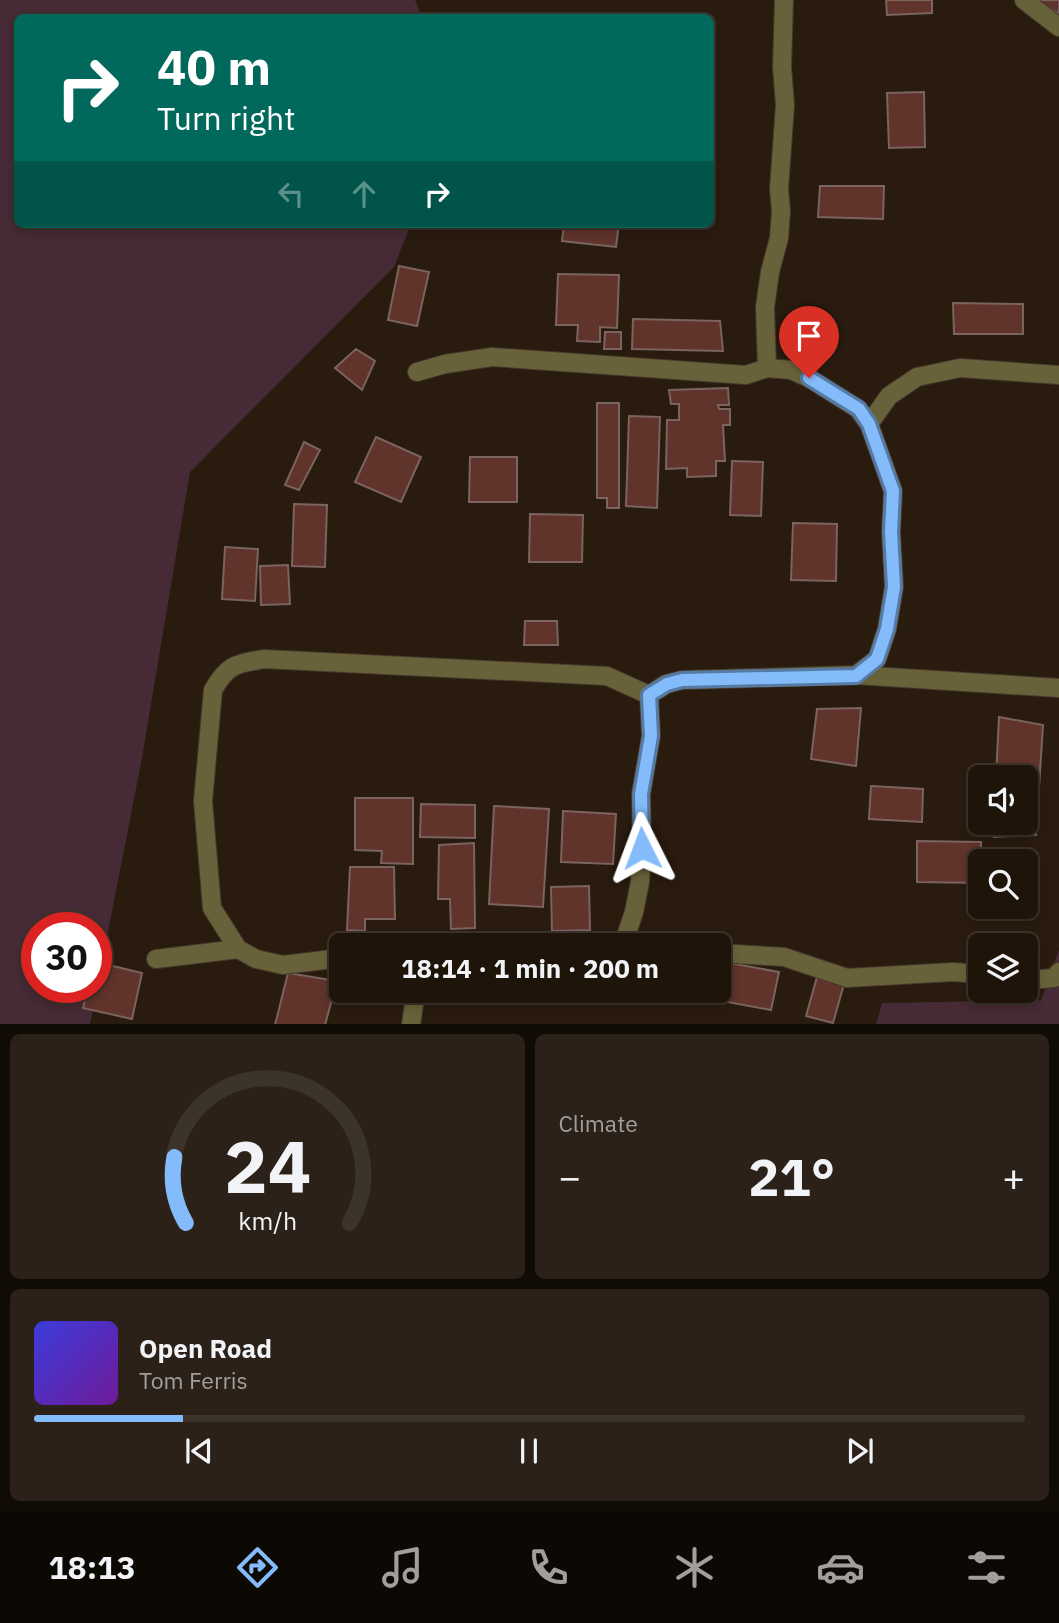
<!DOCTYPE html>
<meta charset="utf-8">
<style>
body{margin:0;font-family:"IBM Plex Sans",sans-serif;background:#2c2118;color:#f1f3f6;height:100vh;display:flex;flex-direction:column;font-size:26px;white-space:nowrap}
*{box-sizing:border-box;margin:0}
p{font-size:23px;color:#a19e9c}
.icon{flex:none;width:38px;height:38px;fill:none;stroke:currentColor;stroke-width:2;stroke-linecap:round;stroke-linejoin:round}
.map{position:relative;height:1024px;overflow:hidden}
.drawer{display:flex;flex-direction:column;gap:10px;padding:10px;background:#110b06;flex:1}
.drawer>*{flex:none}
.guide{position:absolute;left:14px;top:14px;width:700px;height:214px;border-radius:10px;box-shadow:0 4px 10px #0003,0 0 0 2px #3c332b;background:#00695c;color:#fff;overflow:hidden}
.tools{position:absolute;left:968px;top:765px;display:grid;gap:14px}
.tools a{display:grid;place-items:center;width:70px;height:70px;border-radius:10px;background:#1f140a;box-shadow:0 4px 10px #0003,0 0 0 2px #3c332b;font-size:35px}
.speed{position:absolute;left:21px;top:912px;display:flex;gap:14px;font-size:35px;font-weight:700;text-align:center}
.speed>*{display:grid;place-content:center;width:91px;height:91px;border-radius:50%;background:#1f140a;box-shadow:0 4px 10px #0003,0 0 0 2px #3c332b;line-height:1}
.speed .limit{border:10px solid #d22;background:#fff;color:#111}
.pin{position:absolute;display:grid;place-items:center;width:60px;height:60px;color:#fff;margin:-72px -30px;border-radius:50% 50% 50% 0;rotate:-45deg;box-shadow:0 0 7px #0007}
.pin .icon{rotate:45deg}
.me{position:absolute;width:77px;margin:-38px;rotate:357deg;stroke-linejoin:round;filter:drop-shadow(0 0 5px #0008)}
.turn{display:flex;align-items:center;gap:24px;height:147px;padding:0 28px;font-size:32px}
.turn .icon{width:91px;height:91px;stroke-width:2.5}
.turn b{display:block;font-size:49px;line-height:60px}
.lanes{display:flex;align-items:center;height:66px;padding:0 28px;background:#0003;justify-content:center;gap:35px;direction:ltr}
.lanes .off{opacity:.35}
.big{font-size:52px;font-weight:700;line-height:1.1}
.drawer .tile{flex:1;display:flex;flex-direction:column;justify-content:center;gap:10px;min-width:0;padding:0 24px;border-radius:10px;background:#2c2118}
.drawer .dial{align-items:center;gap:0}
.dial svg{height:182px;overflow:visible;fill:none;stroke:#3c332b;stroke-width:7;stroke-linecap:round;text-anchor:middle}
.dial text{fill:#f1f3f6;stroke:none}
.song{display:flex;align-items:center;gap:21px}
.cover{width:84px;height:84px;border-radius:10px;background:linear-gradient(135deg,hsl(240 70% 55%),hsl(280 70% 35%))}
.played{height:7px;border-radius:4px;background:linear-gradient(90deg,#84bcfb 15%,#3c332b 15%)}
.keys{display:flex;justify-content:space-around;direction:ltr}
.heat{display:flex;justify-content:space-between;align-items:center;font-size:38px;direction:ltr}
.drawer .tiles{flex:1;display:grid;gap:10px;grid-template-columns:1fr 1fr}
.tile:last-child{grid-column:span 2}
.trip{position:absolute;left:329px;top:933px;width:402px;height:70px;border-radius:10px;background:#1f140a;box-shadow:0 4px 10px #0003,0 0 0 2px #3c332b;font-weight:700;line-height:70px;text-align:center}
.tab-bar{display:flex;height:112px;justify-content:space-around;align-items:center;background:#0c0804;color:#a19e9c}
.tab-bar .icon{width:49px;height:49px}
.tab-bar .selected{color:#84bcfb}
.tab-bar b{font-size:32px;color:#f1f3f6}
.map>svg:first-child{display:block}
.green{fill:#462a35;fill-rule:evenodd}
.building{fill:#60332b;stroke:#7b635f;stroke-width:2}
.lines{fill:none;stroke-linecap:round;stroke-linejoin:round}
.street-casing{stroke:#46392c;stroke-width:20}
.street{stroke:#68623b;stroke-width:18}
.route-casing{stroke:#567aa3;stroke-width:18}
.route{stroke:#84bcfb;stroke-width:12}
</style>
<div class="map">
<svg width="1059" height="1025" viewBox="0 0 1059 1025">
<rect width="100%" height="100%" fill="#291b0e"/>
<path class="green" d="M0,0H415L422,17L18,18V224H411L394,267L190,472L142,758L90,1024L0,1025ZM37,928H96V987H37Z
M1059,950V1024L876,1025L882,1003L1041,1000Z"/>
<path class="building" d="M886,0H932V13L887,15Z
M1035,0H1059V14Z
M924,92L925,147L889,148L887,93Z
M820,186H884L883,219L818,217Z
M564,224H619L616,247L562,241Z
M399,266L429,272L417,326L388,320Z
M558,274L619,275L617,328L600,327V342L577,341L578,325H556Z
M953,303L1023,304V334H954Z
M633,319L720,321L723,351L632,349Z
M605,332H621V349H604Z
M356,349L375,361L362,390L335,368Z
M728,388L729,405H718L719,409H730V425H723L725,461H716V476L687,477V468L666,469L667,420H679V404H671L669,390Z
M597,403H619V508H607V498H597Z
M629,416L660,417L657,508L626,506Z
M376,437L421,457L401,502L355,482Z
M304,442L320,450L299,490L285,485Z
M470,457H517V502H469Z
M732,461L763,462L761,516L730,515Z
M294,504L327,505L325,567L292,566Z
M530,514L583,515L582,562H529Z
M793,523L837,524L836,581L791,580Z
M225,547L258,549L255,601L222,599Z
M288,565L290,604L261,605L260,566Z
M525,621H557L558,645H524Z
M861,708L856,766L811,759L817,709Z
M999,717L1043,725L1036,835L994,837L995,822H1026V777H996Z
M871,786L923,789L922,822L869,819Z
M355,798H413V864L381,863L382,851L355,850Z
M421,804L475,805V838L420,837Z
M494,806L549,809L543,907L489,904Z
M563,811L616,814L613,864L561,862Z
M917,841L981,842L980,883L917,882Z
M474,843L475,928L451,929L450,899H438L439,845Z
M350,867H394L395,919H365V931L347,930Z
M589,886L590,930L552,931L551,887Z
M96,962L142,973L132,1019L83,1008L88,987H96Z
M730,963L779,972L771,1010L722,1001Z
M288,973L337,981L325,1025H275Z
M817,977L844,984L833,1023L806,1016Z"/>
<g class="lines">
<defs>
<path id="street" d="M1024,0L1059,27
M767,368L765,307L770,272L779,238L781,211L779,189L785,105L782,67L784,0
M417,372L445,364L492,357L746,375L767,368L791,370L809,378L858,409L869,424
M856,675L877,659L887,629L894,587L891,532L893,491L869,424L889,396L917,377L960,368L1059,375
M649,695L666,684L682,680L856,675L1059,688
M619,945L626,936L634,912L640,882L642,848L641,794L651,736L649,695
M238,949L212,908L203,801L213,690C228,664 236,664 264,659L607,676L649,695
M719,953L784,957L847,978L953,972L980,974
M156,959L238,949L256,959L283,965L341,958
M1026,978L1041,979L1054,978L1059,972
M411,1025L416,990"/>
</defs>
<use href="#street" class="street-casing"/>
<use href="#street" class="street"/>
</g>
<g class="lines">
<defs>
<path id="route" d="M642,848L641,794L651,736L649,695L667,684L682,680L856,676L877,659L887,629L894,587L891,532L893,491L869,424L859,409L809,378"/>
</defs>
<use href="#route" class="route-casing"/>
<use href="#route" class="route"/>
</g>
</svg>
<div class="tools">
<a><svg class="icon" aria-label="sound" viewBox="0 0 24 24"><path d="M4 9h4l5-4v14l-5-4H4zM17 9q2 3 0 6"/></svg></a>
<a><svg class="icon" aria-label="search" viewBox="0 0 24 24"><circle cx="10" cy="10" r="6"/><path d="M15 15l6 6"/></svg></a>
<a><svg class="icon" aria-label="layers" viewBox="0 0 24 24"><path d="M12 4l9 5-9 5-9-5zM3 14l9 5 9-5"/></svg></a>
</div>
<div class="speed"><div class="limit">30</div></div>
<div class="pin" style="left:809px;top:378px;background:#d93025"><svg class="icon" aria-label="arrive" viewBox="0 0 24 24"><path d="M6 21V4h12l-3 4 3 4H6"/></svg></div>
<svg class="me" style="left:642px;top:848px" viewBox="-20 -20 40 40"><path d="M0-17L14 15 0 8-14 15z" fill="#84bcfb" stroke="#fff" stroke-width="4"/></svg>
<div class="trip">18:14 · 1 min · 200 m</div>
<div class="guide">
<div class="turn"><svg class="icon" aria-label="right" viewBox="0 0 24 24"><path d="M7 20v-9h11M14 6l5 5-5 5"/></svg><div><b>40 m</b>Turn right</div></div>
<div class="lanes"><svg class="icon off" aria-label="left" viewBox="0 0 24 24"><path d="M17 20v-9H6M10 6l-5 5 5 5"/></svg><svg class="icon off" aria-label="ahead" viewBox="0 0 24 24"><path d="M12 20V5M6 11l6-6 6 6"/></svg><svg class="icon" aria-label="right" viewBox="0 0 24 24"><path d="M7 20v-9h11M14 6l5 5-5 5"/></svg></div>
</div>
</div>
<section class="drawer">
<div class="tiles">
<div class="tile dial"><svg viewBox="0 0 100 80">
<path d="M14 69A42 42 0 1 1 86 69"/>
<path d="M14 69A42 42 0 0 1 9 40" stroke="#84bcfb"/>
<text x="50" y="56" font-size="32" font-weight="700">24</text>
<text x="50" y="72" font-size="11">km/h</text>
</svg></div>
<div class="tile"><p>Climate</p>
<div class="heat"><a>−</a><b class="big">21°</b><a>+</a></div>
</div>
<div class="tile">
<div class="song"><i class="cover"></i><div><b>Open Road</b><p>Tom Ferris</p></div></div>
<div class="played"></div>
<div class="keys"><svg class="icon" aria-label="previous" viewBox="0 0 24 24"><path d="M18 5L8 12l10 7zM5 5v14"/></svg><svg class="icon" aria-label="pause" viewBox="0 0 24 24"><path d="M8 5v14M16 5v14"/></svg><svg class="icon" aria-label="next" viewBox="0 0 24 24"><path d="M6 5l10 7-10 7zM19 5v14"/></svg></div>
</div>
</div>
</section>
<nav class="tab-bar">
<b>18:13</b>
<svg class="icon selected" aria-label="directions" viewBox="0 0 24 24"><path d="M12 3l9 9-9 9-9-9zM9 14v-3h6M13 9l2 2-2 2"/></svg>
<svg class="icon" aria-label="music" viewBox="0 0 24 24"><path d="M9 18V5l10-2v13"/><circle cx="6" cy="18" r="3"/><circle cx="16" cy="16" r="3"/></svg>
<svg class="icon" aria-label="phone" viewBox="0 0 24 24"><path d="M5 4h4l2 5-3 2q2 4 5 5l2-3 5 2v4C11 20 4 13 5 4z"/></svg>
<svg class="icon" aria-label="climate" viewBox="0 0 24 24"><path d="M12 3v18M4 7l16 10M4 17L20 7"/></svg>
<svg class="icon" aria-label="car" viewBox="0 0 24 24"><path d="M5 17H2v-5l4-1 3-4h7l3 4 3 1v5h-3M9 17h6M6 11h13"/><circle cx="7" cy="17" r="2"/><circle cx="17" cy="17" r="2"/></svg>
<svg class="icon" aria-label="filters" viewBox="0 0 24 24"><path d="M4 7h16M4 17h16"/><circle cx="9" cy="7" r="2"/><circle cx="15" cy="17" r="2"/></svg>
</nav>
